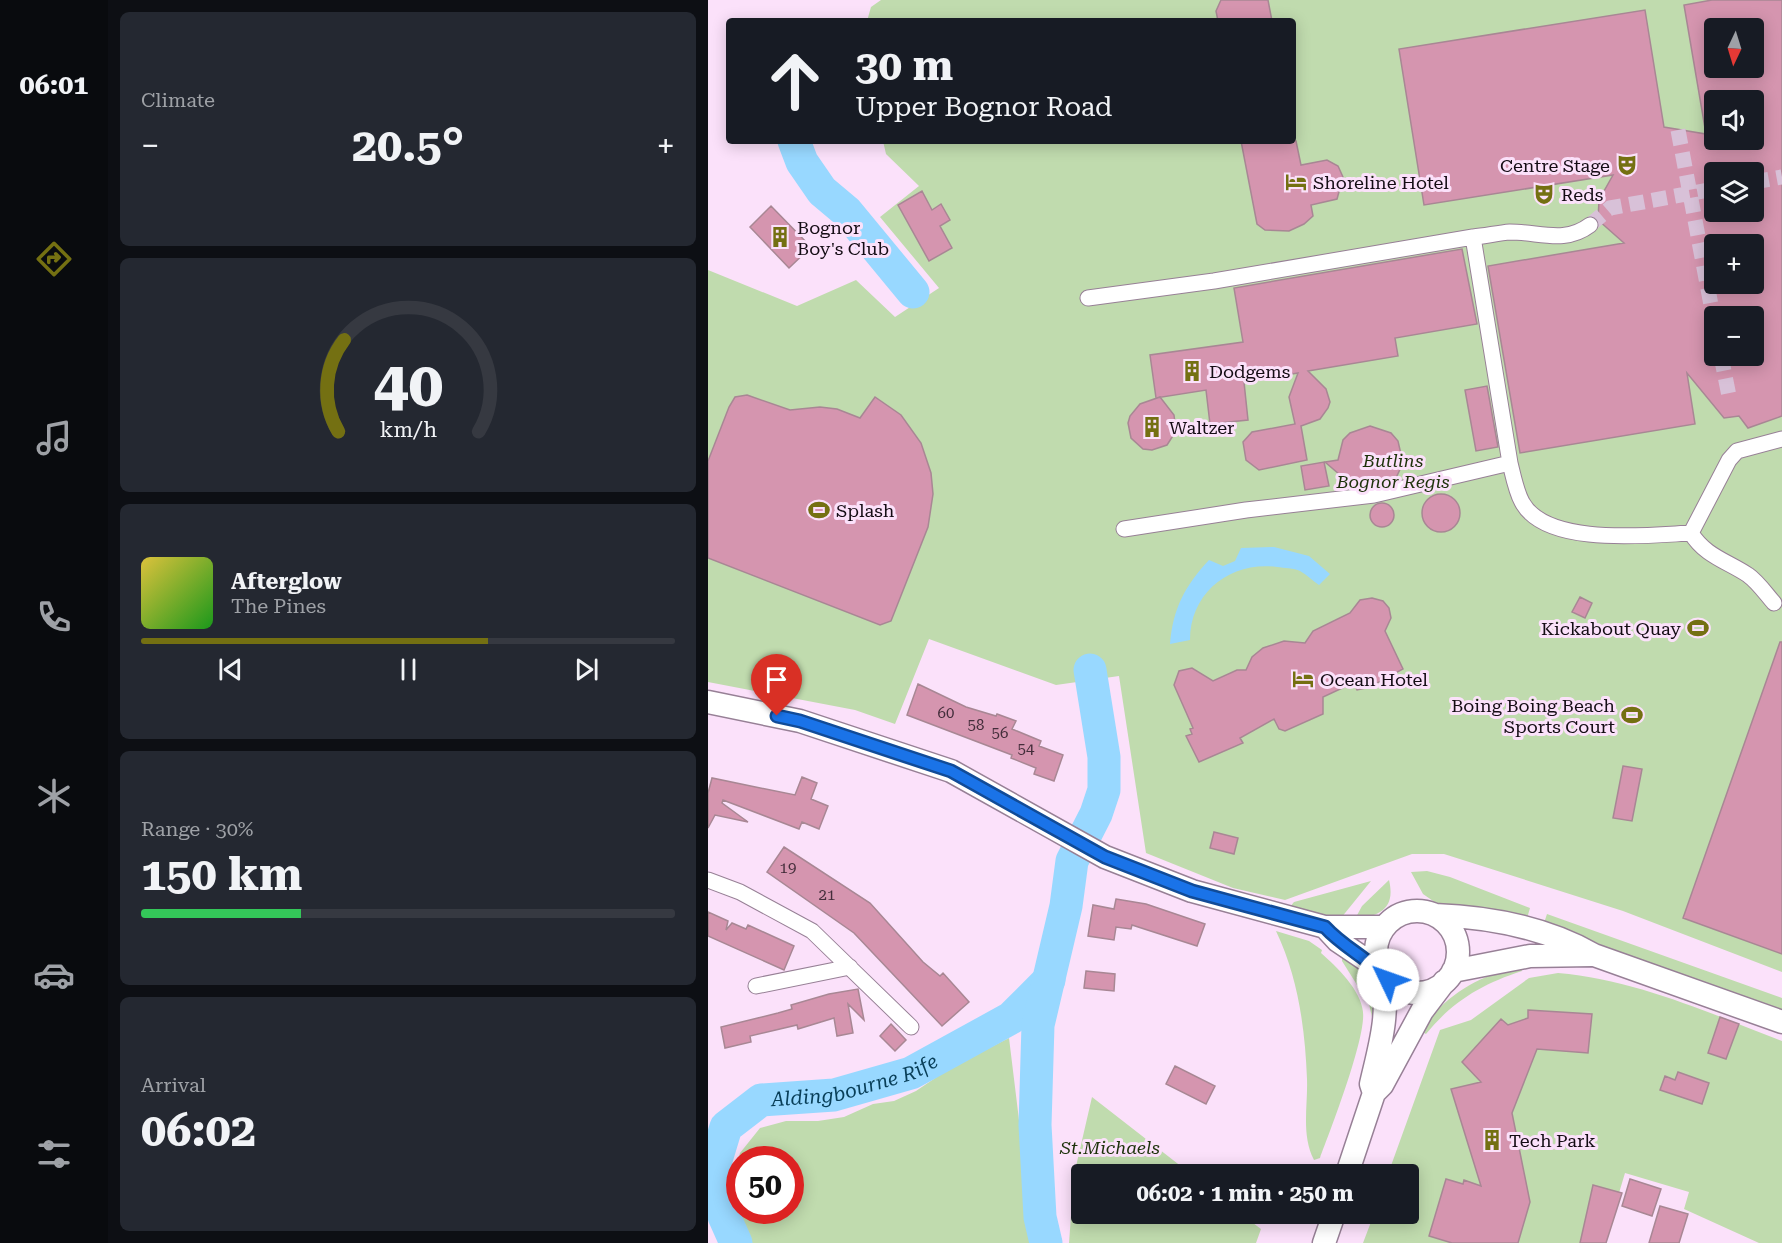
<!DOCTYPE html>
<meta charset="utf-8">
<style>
body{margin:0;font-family:"Roboto Serif",serif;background:#242831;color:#f1f3f6;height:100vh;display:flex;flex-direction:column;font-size:22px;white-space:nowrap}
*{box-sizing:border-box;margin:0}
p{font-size:20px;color:#9ea1a6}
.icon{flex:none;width:33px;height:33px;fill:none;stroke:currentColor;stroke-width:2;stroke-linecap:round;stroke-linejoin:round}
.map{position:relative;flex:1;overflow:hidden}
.details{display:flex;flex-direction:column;gap:12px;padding:12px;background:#0d0f14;width:600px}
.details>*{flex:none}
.guide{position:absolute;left:18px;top:18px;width:570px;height:126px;border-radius:6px;box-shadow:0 3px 15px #0003;background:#171b24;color:#f1f3f6;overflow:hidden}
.needle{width:39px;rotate:184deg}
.controls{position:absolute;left:996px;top:18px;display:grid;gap:12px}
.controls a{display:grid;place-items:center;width:60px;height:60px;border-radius:6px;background:#171b24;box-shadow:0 3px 15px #0003;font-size:30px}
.speed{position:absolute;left:18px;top:1146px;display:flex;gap:12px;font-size:30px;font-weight:700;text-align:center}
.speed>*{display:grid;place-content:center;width:78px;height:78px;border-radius:50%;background:#171b24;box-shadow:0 3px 15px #0003;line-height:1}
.speed .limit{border:9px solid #d22;background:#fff;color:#111}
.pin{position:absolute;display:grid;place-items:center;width:51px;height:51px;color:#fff;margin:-62px -26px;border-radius:50% 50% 50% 0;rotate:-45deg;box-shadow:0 0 6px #0007}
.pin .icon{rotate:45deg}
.me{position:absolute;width:66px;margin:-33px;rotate:312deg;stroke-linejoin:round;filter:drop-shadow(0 0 4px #0008)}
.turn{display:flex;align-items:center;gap:21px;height:126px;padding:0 30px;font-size:27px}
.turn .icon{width:78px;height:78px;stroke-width:2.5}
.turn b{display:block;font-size:42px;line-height:51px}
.big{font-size:45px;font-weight:700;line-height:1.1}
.details .widget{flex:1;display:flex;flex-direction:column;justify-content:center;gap:9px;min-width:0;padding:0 21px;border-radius:9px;background:#242831}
.details .dial{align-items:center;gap:0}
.dial svg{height:156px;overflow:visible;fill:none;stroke:#363941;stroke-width:7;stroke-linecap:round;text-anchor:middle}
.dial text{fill:#f1f3f6;stroke:none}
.song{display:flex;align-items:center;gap:18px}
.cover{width:72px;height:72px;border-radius:9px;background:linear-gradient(135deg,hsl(50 70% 55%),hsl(120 70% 35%))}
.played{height:6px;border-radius:3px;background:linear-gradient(90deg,#747012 65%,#363941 65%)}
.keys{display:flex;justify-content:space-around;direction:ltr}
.heat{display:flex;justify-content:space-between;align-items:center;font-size:33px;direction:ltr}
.charge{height:9px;border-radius:4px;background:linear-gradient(90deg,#34c759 30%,#363941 0)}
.trip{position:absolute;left:363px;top:1164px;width:348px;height:60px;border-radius:6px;background:#171b24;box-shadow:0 3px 15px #0003;font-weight:700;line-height:60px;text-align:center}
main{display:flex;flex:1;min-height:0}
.dock{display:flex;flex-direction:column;width:108px;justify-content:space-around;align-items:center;background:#090b0e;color:#9ea1a6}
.dock .icon{width:42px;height:42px}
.dock .active{color:#747012}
.dock b{font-size:27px;color:#f1f3f6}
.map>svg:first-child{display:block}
.green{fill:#c0dbae;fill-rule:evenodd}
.water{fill:#98d8ff}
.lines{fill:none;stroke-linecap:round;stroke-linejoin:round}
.river{stroke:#98d8ff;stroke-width:33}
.building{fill:#d595af;stroke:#a88794;stroke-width:1.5;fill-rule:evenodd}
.street-tunnel{stroke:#d8c1d8;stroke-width:15;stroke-dasharray:15 8;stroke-linecap:butt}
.street-casing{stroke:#978096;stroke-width:17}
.secondary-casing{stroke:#978096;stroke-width:25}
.street{stroke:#fff;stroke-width:15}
.secondary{stroke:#fff;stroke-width:22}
.route-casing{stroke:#114b97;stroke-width:15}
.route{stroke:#1a73e8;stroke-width:10}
.labels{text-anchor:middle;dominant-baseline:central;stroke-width:6;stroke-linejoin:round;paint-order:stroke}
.number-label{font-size:15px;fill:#442e3b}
.poi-label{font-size:18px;fill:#140c14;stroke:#fbe1fa;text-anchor:start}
.park-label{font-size:18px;font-style:italic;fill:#1d320a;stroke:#fbe1fa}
.water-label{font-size:20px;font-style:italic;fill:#083e58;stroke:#fbe1fa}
</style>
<main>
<nav class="dock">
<b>06:01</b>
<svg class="icon active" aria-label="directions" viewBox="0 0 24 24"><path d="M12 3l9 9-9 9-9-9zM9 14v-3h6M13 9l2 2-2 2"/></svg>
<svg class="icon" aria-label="music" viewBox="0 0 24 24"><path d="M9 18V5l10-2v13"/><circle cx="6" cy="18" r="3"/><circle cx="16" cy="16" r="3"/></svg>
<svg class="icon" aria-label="phone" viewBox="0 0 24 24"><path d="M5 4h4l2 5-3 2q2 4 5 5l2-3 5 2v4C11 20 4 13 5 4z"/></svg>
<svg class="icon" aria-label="climate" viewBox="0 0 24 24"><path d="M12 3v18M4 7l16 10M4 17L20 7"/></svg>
<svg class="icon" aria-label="car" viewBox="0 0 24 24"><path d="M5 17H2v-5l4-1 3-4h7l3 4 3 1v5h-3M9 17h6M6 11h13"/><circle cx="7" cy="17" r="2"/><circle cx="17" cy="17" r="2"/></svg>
<svg class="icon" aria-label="filters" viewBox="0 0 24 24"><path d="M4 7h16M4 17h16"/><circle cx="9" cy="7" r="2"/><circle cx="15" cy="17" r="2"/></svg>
</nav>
<section class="details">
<div class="widget"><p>Climate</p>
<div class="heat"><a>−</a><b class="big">20.5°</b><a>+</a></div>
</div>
<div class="widget dial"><svg viewBox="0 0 100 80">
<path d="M14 69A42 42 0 1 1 86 69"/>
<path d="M14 69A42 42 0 0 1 17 22" stroke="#747012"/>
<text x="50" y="56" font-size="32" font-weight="700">40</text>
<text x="50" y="72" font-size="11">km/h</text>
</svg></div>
<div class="widget">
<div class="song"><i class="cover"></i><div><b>Afterglow</b><p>The Pines</p></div></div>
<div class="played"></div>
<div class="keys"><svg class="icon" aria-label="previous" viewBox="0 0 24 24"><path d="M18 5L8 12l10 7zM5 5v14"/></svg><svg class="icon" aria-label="pause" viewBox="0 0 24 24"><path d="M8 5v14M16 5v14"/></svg><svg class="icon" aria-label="next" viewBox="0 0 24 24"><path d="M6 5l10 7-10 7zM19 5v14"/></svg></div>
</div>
<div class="widget"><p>Range · 30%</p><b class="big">150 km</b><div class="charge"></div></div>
<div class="widget"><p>Arrival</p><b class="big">06:02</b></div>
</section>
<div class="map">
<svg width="1074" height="1243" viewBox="0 0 1074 1243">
<rect width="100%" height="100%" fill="#fbe1fa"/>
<path class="green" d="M173,0H1074V972L915,911L736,854H704L577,900L525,888L438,853L411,676L348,685L221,639L187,724L147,710L0,682V270L89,306L148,280L187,317L231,288L172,217L211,186L178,154L175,141H585V21H159L163,7ZM1006,28H1046V68H1006ZM1006,100H1046V140H1006ZM1006,172H1046V212H1006ZM1006,244H1046V284H1006ZM1006,316H1046V356H1006Z
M719,871L742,877L822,908L818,922L728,903L715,894L703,872Z
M681,880C688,909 671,916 647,919L654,906Z
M663,881L633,918L581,908L586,902Z
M839,914L1074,998V1012L835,926Z
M568,931L601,941L614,950L613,953C629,967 653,990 655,1012C658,1038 623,1129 612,1158L606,1160C593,1135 600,1106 599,1079C597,1028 590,977 568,931Z
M634,954C658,975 668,984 667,1017H664L661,1004L634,961Z
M812,966L814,971C774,984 745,1001 718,1034L711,1030C742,993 766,978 812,966Z
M850,973C929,980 1001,1013 1074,1041V1243H1051L976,1209L981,1192L917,1173L911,1193L885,1185L872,1243H655L666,1214H700V1174H680L732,1030L763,1020L821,978Z
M301,1038L326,1243H38L32,1219L27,1173L32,1153L52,1128L78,1121H110L136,1117L165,1104L186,1101L208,1091L245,1066ZM32,1160H82V1210H32Z
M384,1097L483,1174H374V1214H533L553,1229L548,1243H361L366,1175Z"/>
<path class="water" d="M566,547L601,556L622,574L611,585C605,581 599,575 592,571C586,568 576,568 569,567C523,561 482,592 482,640L462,644C465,608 477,586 501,560L515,566L527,561L533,548Z"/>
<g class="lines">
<g class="river">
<path d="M86,141L94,162L114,191L139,212L205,292"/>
<path id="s1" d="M28,1243L16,1216L5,1170L18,1127L53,1100L126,1095L203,1073L303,1018L341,980"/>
<path d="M338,1243L332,1217L327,1125L330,1025L358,906L364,861L388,814L396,790V757L382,670"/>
</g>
</g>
<path class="building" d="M513,0H560L564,21H510L508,11Z
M1004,0H1074V416L1040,428L1031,416L1016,418L979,373L987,424L812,453L780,266L916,243L890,220L891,200L905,175L716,205L691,49L937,10L956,127L998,134L976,5ZM1006,28H1046V68H1006ZM1006,100H1046V140H1006ZM1006,172H1046V212H1006ZM1006,244H1046V284H1006ZM1006,316H1046V356H1006Z
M533,141H588L593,165L619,160L630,166L635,177L629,199L603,205L605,216L596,224L581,231L557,230L549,224Z
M214,191L224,210L233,204L242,220L232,226L244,248L221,261L190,205Z
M63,206L103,247L81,268L42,227Z
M754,249L769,324L687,338L690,356L600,371L618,389L622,402L620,408L612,419L593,426L599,460L551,470L538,460L535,442L544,432L587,424L581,397L590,373L536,382L540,420L502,424L498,390L448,398L442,355L535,342L526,288Z
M779,386L790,447L768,451L757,390Z
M39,395L82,410L112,407L129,409L152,418L167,397L193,415L213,443L223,473L225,494L220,527L183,621L172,625L0,558V461L21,407L27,397Z
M452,397L466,415L468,431L459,445L444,450L435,449L423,438L420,423L422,416L432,404Z
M662,426L683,433L690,441L695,463L687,480L646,487L617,462L630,460L635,440L642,433Z
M616,462L621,486L597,490L593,466Z
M714 513a19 19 0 1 1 38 0a19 19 0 1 1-38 0Z
M662 515a12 12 0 1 1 24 0a12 12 0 1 1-24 0Z
M872,597L884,603L877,618L864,612Z
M664,598L675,601L681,608L683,618L677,631L695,669L662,687L649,690L645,683L615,697V714L577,731L571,729L566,719L532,738L535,743L491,762L478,736L484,734L482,729L485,728L466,685L471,671L484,668L505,681L529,670H538L544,657L555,648L576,641L597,643L605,631L642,613L652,600Z
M1072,642H1074V954L975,918Z
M210,684L258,707L288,716L289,714L308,721L304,729L333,741L331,746L355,755L346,781L326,774L328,768L303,758L304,755L199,715Z
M915,766L934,769L924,821L905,818Z
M94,777L109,783L103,799L120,806L111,829L94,822L91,829L15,800L14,803L40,822L7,815L0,828V793L4,778L87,795Z
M506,832L530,838L526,854L502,848Z
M76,847L162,903L215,962L232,976L235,973L261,1002L234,1026L146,933L59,872Z
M408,899L438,904L497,924L489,946L424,925L423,929L408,927L406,940L380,936L385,905L406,909Z
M0,912L20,921L18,930L24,923L38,929L40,925L86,946L76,970L0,936Z
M378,971L407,974L406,991L376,988Z
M150,989L156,1020L140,1004L145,1033L129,1036L126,1018L90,1029L89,1025L42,1036L43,1042L17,1048L13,1027L70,1013L84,1009L83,1005L121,994Z
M820,1010L884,1014L880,1053L829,1049L804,1113L822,1202L810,1243H744L721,1236L738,1179L755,1184L756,1180L773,1186L743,1089L773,1082L754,1062L793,1019L800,1025L820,1018Z
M1012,1017L1031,1024L1018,1059L1000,1053Z
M183,1024L198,1040L187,1051L172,1036Z
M467,1066L507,1086L498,1104L458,1084Z
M970,1072L1001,1083L994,1104L952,1090L957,1076L967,1080Z
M922,1179L953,1189L944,1216L914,1206Z
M885,1185L914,1193L898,1243H872Z
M952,1206L980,1214L971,1243H941Z"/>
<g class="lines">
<path class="street-tunnel" d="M970,130L1006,321
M1046,182L1074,177
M882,225L902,208L1006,189
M1013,356L1021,396"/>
<defs>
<path id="street" d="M380,298L506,281L765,237
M802,463L765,237C777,236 790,233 802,232C832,232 857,244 882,225
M416,529L538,510L666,495L802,463C805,475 808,491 814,502C838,547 941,535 983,533L1021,460L1029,451L1074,439
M983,533C997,556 1019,561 1040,575C1050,582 1058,594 1066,603
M0,880L32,892L104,931L203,1027
M48,986L142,967"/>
<path id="secondary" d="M0,702L92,721L243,771L397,857L484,891L617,927H676
M668 952a41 41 0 1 1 82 0a41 41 0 1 1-82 0Z
M727,915C782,917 837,927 886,955L1074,1022
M617,927L630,941L673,970
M745,971L822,956L884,955
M665,1090L663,1084C672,1045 682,1014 674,973
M639,1174L666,1093L674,1085L714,1011L736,982
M616,1243L626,1214"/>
</defs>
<use href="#street" class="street-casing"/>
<use href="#secondary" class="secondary-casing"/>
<use href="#street" class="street"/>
<use href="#secondary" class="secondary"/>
</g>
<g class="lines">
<defs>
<path id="route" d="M69,716L92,721L243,771L397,857L484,891L617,927C636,948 662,959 680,980"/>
</defs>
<use href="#route" class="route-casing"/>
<use href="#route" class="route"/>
</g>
<defs>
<symbol id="theatre-bare" viewBox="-9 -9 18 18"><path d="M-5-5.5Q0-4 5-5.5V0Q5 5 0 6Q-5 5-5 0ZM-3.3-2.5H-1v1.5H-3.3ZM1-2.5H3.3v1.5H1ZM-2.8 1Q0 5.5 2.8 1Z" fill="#747012" stroke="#fbe1fa" stroke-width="2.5" paint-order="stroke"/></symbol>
<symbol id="hotel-bare" viewBox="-9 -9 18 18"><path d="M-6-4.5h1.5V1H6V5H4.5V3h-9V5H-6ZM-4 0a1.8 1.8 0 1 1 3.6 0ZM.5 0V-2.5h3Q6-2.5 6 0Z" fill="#747012" stroke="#fbe1fa" stroke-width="2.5" paint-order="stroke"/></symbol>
<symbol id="building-bare" viewBox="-9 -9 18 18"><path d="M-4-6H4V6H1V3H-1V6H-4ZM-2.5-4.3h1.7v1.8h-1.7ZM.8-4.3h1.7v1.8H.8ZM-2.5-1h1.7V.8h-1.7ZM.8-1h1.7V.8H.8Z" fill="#747012" stroke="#fbe1fa" stroke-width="2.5" paint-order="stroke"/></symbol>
<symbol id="stadium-bare" viewBox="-9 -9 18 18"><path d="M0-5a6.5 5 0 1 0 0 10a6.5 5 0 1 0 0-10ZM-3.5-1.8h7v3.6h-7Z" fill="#747012" stroke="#fbe1fa" stroke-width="2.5" paint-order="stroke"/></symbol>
</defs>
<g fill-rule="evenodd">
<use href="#theatre-bare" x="904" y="150" width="30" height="30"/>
<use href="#hotel-bare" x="573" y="167" width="30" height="30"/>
<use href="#theatre-bare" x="821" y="179" width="30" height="30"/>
<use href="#building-bare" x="57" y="222" width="30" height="30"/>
<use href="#building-bare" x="469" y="356" width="30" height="30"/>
<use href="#building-bare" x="429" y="412" width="30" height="30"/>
<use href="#stadium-bare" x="96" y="495" width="30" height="30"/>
<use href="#stadium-bare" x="975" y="613" width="30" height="30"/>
<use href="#hotel-bare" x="580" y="664" width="30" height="30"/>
<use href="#stadium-bare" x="909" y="700" width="30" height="30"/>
<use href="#building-bare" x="769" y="1125" width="30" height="30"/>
</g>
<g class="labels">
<g class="number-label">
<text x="238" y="713">60</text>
<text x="268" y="725">58</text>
<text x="292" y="733">56</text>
<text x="318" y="749">54</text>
<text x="80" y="868">19</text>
<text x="119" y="895">21</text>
</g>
<g class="poi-label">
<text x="902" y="165" text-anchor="end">Centre Stage</text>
<text x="605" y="182">Shoreline Hotel</text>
<text x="853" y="194">Reds</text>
<text x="89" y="227">Bognor<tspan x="89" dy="21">Boy's Club</tspan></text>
<text x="501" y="371">Dodgems</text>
<text x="461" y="427">Waltzer</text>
<text x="128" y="510">Splash</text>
<text x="973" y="628" text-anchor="end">Kickabout Quay</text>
<text x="612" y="679">Ocean Hotel</text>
<text x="907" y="705" text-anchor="end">Boing Boing Beach<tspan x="907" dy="21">Sports Court</tspan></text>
<text x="801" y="1140">Tech Park</text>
</g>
<g class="park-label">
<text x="685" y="460">Butlins<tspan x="685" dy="21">Bognor Regis</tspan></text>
<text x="402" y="1147">St.Michaels</text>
</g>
<g class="water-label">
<text stroke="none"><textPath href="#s1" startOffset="262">Aldingbourne Rife</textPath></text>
</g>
</g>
</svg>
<div class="controls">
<a><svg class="needle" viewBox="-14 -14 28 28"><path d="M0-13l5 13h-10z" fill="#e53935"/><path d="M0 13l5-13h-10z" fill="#9ea1a6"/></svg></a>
<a><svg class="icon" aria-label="sound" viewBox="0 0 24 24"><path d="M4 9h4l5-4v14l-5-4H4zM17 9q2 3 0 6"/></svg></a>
<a><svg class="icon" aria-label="layers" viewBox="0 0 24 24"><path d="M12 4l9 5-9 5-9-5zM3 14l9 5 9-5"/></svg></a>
<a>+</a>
<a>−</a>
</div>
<div class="speed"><div class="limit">50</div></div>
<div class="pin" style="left:69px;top:716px;background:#d93025"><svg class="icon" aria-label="arrive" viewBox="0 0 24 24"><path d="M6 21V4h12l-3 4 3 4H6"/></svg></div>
<svg class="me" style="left:680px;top:980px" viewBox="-20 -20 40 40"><circle r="19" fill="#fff"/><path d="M0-13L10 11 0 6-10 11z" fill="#1a73e8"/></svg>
<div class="trip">06:02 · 1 min · 250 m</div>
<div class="guide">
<div class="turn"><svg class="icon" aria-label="ahead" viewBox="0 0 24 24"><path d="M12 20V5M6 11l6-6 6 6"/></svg><div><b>30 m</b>Upper Bognor Road</div></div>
</div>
</div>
</main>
